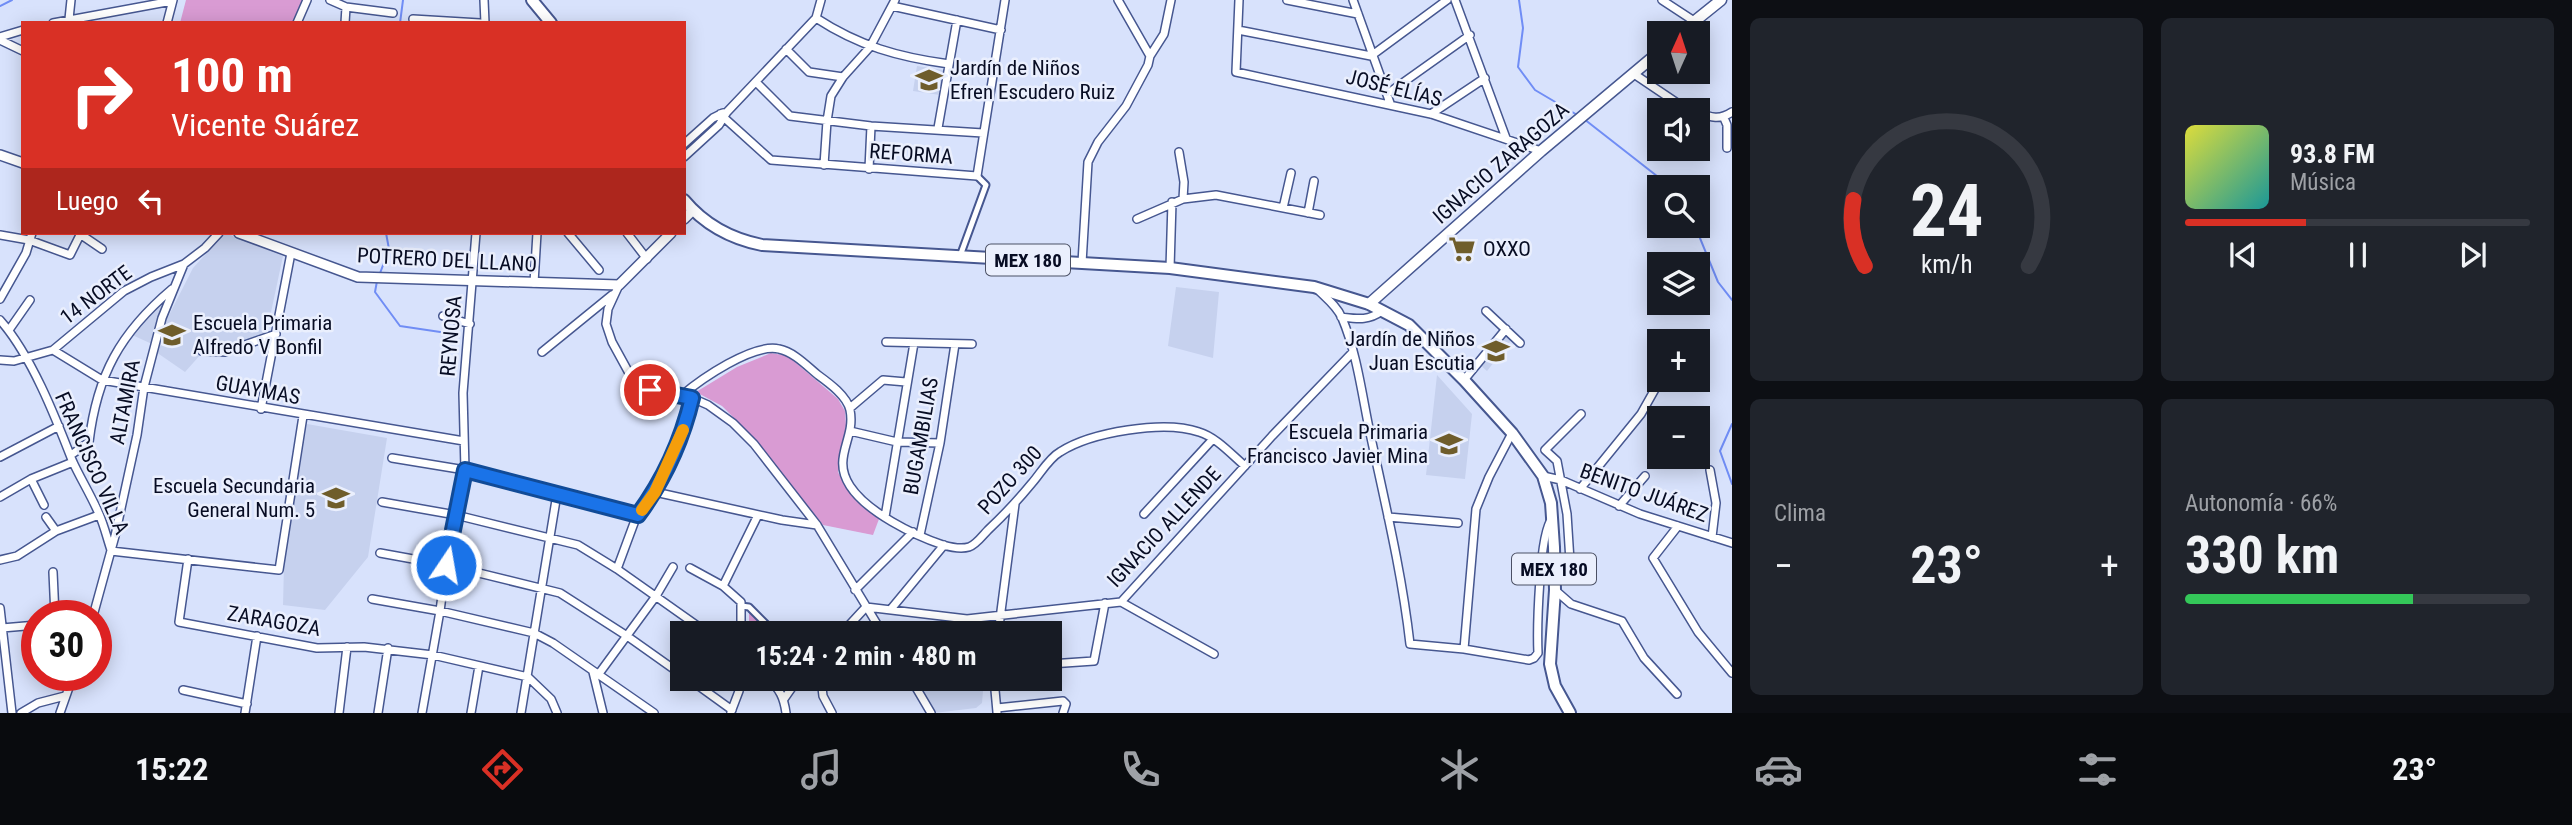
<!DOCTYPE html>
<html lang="es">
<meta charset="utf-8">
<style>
body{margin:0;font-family:"Roboto Condensed",sans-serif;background:#20242c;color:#f1f3f6;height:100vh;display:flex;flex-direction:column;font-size:26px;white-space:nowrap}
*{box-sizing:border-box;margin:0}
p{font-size:23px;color:#9ea1a6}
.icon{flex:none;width:38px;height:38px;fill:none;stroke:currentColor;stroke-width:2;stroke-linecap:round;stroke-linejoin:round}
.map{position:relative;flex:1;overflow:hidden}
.sheet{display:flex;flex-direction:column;gap:18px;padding:18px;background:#0d0f14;width:840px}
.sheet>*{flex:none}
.guide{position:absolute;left:21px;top:21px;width:665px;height:214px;border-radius:0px;box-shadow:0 4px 18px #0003;background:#d93025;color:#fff;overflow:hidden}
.needle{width:46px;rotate:3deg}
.fabs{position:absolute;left:1647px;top:21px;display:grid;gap:14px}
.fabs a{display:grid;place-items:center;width:63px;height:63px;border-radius:0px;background:#171b24;box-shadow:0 4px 18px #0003;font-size:35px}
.speed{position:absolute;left:21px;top:600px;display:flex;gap:14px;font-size:35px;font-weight:700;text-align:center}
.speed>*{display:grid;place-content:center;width:91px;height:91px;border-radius:50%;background:#171b24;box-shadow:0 4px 18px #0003;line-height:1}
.speed .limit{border:10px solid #d22;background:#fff;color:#111}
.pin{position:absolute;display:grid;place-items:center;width:60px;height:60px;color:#fff;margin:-30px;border:4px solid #fff;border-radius:50%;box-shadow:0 2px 7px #0007}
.me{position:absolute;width:77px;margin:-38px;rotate:12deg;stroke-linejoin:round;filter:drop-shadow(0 0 5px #0008)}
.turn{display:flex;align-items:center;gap:24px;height:147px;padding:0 35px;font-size:32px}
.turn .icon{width:91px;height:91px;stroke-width:2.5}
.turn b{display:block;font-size:49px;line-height:60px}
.then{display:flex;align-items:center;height:66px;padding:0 35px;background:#0003;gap:14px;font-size:26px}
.big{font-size:52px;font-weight:700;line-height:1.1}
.sheet .widget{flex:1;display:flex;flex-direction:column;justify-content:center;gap:10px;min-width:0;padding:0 24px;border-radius:10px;background:#20242c}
.sheet .dial{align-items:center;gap:0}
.dial svg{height:182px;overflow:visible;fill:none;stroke:#363941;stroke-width:7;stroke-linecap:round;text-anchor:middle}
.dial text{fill:#f1f3f6;stroke:none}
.song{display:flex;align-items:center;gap:21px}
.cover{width:84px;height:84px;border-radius:10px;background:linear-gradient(135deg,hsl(60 70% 55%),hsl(180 70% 35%))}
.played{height:7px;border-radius:4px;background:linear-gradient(90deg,#d93025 35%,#363941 35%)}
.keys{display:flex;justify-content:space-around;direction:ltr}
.heat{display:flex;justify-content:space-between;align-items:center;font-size:38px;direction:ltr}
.charge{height:10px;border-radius:5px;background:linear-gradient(90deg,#34c759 66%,#363941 0)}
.sheet .tiles{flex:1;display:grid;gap:18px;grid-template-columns:repeat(2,1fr)}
.trip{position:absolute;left:670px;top:621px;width:392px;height:70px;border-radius:0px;background:#171b24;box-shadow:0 4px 18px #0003;font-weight:700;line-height:70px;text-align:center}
.dock{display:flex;height:112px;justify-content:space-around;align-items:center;background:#090b0e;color:#9ea1a6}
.dock .icon{width:49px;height:49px}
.dock .current{color:#d93025}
.dock b{font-size:32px;color:#f1f3f6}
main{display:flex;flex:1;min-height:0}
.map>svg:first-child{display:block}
.built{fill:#c6d1ee}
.green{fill:#d99bd3}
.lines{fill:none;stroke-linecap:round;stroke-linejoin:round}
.stream{stroke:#708df5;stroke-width:2}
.pedestrian-casing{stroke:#465790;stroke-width:9}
.minor-casing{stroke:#465790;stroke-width:10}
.tertiary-casing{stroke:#465790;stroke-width:12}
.secondary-casing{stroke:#465790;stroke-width:13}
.primary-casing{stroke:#465790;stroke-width:14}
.pedestrian{stroke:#fff;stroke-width:5}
.minor{stroke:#fff;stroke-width:7}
.tertiary{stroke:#fff;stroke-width:9}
.secondary{stroke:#fff;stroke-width:10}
.primary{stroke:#fff;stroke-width:10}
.route-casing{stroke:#114b97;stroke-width:18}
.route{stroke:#1a73e8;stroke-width:12}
.slow{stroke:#f59e0b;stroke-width:12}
.labels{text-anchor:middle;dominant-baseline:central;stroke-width:5;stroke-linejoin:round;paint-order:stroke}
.shield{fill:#eaeffd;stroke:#4b5064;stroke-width:2}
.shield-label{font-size:19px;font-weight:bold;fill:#070c23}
.poi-label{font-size:21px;fill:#070c23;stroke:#eaeffd;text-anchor:start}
.street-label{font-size:21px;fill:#070c23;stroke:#eaeffd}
</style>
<main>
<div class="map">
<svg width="1732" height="713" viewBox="0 0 1732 713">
<rect width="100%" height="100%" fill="#d8e2fc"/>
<path class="built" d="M917,66L944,70L940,95L913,91Z
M225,233L283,256L267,331L236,346L201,350L202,353L185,372L156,352L166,321L193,268Z
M1176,287L1219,292L1213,358L1168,346Z
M163,298L152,344L130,334Z
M1505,332L1513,338L1487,371L1479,364Z
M1437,375L1472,414L1465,479L1426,475Z
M307,424L387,438L368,557L325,610L283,605L284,566Z
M918,679H984L982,703L976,708L934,713Z"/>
<path class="green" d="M186,0H306L295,23H180Z
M771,353L788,356L838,399L845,411L846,426L838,472L845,486L862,506L879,519L873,535L823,525L745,429L722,406L696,392L737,367Z
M749,613L771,633H749Z"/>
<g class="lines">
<path class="stream" d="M1519,0L1523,28L1518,67L1535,90L1579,116
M0,6L12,0
M400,23L403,0
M1584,119L1671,187
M1695,226L1718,282L1732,300
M379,276L389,249L386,233
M377,281L375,292L400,326L447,333
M1732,424L1720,451L1732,484"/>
<defs>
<path id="pedestrian" d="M960,256L986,185L977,176
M741,606L749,607L776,634"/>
<path id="minor" d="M330,0L346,7L393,13
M484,0L485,23
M1239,0L1236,72L1431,114L1541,151
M1287,0L1358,14
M1353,0L1390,103
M1455,0L1506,138
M1662,0L1694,21
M892,6L1001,30
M816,18C859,46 898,57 949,64
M69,19L71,0
M413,19L480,23
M53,23L172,1
M167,23L173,0
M297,23L307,0
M345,23L346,7
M1238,30L1371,56L1447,0
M0,37L23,30
M0,40L23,51
M786,49L809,72L843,77
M1150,56L1164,34L1171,0
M1634,74L1680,105L1693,110
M756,82L790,116L871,126L983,133
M1387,94L1470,35
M1698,112C1711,118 1720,120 1732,112
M720,114L771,160L977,176L1005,0
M1431,114L1485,78
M1724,118L1727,125V148
M938,128L957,20
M684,144L713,118L723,113
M1179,152L1184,182L1183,199
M684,157L719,125L727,112L816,18L821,0
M824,165L827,121L831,96L843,77L870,47L895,0
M869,169L871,126
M1283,208L1291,173
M1308,213L1314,181
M1137,219L1183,199L1216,195L1320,215
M568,233L599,270
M627,233L647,259
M80,234L102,249
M0,235L29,240L70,255L81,233
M1082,263L1088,162L1098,142L1126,106L1148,65L1150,56L1118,0
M1170,268L1172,202
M534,283L537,233
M619,285L608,309L606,324L612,342L629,373L650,390L692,398L708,405L733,423L754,444L817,525L883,634
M1317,289C1326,298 1337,306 1342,318C1357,353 1362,395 1370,433C1385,503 1402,573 1410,644L1464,649L1529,660L1534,658L1538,653C1537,631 1539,532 1552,519
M0,299L26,253L32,233
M1486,311L1520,343
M443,316L470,324
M1341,317C1358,319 1368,321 1382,311
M0,320C31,355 55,416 72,460C80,478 91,495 99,514C104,525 107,538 111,550
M9,330L30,300
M886,342L972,344
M53,350L102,380L464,441
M202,351L225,352L276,334
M542,352L612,295
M0,360L14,361L53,350L124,291L151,277L184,264L205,248L219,233
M1464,380L1506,329
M681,396C701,379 753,343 779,349C794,352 807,366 818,375C829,383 847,396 850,410C856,439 831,457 850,486C867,512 913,535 943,545C950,547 962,549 969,547C976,545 983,535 988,530C1004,515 1018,500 1032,483C1040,474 1049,458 1060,452C1091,432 1164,420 1199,432C1216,437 1231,454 1245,466
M850,408L883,380L906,382
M261,409L291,253
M850,431L897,442L940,443
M71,455L89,442C97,375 120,333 172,289
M0,457L59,426
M392,458L465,470L637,515
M1710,470L1716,503L1712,537
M1543,476L1561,480L1640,514L1732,543
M31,479L44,505
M1580,489L1641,414L1659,382
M655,492L782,520L817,525
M0,497L31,479L73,462
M382,502L456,515L578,545L617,569L709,634
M1619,506L1645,476
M1144,514L1213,439
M46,517L56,531
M885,517L914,343
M1388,517L1458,523
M1678,526L1653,558L1698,632L1732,673
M920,535L940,443L955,344
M111,551L279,570L303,416
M380,553L446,565L560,593L627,636L682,675
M188,559L179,622L317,648L364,647L433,655L528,677L551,699L557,713
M0,560L17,556L56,531L99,515
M1570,561L1567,514L1557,461L1545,450L1581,414
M690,568L723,586L741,602V634
M617,569L637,515L655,492L681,437L692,398
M53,572L55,616
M723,586L758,515
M855,590L913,532
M1555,590L1571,604L1622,621L1644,658L1677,694
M372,599L440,611L534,633L553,643L654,713
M1121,602L1214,654
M0,608L12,713
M891,609L944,545
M93,616L115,536L137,435L144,387L162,318L184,264
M2,628L37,625
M841,634L866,607L967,619L1121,602L1272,436L1352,353
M998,634L1015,504
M1464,649L1476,509L1489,477L1512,433
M1050,664L1094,661L1105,603
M593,672L603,713
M598,675L656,596L673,567
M689,679L732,710
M768,679C780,689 784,698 786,713
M821,679L823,696L832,713
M911,679L931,713
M994,679L997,712
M183,690L247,704
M784,699L798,679
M997,708L1063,701L1066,704L1063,713
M731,712L739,691V679
M21,713L38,703L65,696
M60,713L73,676
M245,713L257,636
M339,713L347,647
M378,713L388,648
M422,713L440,611L446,565L465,470L463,393L476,233
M471,713L479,666
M521,713L557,494"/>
<path id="tertiary" d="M0,155L23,163
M684,219L693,210
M239,233L358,277L619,285L671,233"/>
<path id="secondary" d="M1680,33L1721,0
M1369,304L1541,151L1659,52"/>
<path id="primary" d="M532,0L551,23
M684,200C704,224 732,239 762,245L1170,268L1314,287L1369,304L1409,325L1464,380L1512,433L1543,476L1551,503L1554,547L1555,590L1550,664L1555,686L1570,713"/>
</defs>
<use href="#pedestrian" class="pedestrian-casing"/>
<use href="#minor" class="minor-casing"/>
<use href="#tertiary" class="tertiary-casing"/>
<use href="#secondary" class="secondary-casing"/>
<use href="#primary" class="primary-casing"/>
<use href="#pedestrian" class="pedestrian"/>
<use href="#minor" class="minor"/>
<use href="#tertiary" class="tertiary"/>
<use href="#secondary" class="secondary"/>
<use href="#primary" class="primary"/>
</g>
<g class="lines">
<defs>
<path id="route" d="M446,565L465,470L638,515C663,481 682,440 692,398L650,390"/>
</defs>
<use href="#route" class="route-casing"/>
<use href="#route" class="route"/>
<path class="slow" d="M642,510L655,492L683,430"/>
</g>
<defs>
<symbol id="school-bare" viewBox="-9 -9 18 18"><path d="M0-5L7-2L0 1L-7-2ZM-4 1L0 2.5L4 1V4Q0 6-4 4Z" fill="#6f5d2b" stroke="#eaeffd" stroke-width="2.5" paint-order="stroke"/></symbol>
<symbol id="supermarket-bare" viewBox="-9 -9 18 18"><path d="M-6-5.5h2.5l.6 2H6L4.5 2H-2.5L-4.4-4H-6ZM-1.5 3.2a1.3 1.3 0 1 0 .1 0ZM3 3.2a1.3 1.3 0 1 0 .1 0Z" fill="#6f5d2b" stroke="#eaeffd" stroke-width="2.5" paint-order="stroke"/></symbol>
</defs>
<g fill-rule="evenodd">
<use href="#school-bare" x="910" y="61" width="38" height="38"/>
<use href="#supermarket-bare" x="1443" y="230" width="38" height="38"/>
<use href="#school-bare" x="153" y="316" width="38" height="38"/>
<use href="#school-bare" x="1477" y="332" width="38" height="38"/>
<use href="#school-bare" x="1430" y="425" width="38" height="38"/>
<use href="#school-bare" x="317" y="479" width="38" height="38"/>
</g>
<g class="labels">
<g class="shield">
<rect x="986" y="244.5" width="84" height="31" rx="5"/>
<rect x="1512" y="553.5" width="84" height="31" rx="5"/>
</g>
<g class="shield-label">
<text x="1028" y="260">MEX 180</text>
<text x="1554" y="569">MEX 180</text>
</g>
<g class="poi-label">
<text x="950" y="68">Jardín de Niños<tspan x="950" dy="24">Efren Escudero Ruiz</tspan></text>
<text x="1483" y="249">OXXO</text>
<text x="193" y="323">Escuela Primaria<tspan x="193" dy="24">Alfredo V Bonfil</tspan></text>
<text x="1475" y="339" text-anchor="end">Jardín de Niños<tspan x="1475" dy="24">Juan Escutia</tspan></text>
<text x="1428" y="432" text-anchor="end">Escuela Primaria<tspan x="1428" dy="24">Francisco Javier Mina</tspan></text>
<text x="315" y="486" text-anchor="end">Escuela Secundaria<tspan x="315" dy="24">General Num. 5</tspan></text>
</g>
<g class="street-label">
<text transform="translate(1394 88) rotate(14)">JOSÉ ELÍAS</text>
<text transform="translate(911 154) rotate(4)">REFORMA</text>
<text transform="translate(1501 163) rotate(-41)">IGNACIO ZARAGOZA</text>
<text transform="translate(447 260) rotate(3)">POTRERO DEL LLANO</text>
<text transform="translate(96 295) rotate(-37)">14 NORTE</text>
<text transform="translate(451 336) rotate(-85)">REYNOSA</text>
<text transform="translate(258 390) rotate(10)">GUAYMAS</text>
<text transform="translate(125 402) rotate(-79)">ALTAMIRA</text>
<text transform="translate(921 436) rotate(-80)">BUGAMBILIAS</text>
<text transform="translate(92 463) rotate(66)">FRANCISCO VILLA</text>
<text transform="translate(1010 480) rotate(-48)">POZO 300</text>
<text transform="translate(1644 493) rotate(20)">BENITO JUÁREZ</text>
<text transform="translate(1164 527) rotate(-47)">IGNACIO ALLENDE</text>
<text transform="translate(274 621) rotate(10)">ZARAGOZA</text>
</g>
</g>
</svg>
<div class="fabs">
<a><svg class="needle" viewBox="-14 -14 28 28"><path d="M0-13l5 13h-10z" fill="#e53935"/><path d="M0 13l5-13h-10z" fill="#9ea1a6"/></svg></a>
<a><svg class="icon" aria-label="sound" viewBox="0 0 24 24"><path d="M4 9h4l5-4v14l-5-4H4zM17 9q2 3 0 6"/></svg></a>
<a><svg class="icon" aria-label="search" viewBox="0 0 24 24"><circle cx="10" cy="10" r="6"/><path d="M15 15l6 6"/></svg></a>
<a><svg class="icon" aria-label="layers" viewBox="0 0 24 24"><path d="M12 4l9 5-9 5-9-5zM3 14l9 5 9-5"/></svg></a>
<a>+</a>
<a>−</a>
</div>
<div class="speed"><div class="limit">30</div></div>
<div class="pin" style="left:650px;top:390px;background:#d93025"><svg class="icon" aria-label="arrive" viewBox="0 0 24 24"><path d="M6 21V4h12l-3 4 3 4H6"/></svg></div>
<svg class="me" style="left:446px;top:565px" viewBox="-20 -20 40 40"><circle r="17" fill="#1a73e8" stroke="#fff" stroke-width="3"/><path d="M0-11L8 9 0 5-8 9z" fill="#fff"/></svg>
<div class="trip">15:24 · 2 min · 480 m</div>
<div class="guide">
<div class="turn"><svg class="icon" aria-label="right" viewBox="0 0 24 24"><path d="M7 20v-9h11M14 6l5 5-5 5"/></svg><div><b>100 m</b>Vicente Suárez</div></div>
<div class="then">Luego<svg class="icon" aria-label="left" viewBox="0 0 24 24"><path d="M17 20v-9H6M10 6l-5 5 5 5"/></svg></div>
</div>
</div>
<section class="sheet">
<div class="tiles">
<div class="widget dial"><svg viewBox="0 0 100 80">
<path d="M14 69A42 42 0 1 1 86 69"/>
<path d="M14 69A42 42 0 0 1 9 40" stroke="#d93025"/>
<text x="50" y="56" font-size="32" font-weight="700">24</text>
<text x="50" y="72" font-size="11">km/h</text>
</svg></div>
<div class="widget">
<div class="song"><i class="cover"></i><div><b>93.8 FM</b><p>Música</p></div></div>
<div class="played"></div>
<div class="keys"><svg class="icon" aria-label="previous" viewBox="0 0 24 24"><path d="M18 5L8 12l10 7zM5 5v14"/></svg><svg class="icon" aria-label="pause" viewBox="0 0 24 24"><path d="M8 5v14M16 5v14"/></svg><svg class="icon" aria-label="next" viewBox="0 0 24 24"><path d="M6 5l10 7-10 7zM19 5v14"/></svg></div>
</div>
<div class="widget"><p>Clima</p>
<div class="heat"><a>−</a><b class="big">23°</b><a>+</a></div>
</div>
<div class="widget"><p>Autonomía · 66%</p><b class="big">330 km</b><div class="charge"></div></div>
</div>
</section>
</main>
<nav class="dock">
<b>15:22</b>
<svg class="icon current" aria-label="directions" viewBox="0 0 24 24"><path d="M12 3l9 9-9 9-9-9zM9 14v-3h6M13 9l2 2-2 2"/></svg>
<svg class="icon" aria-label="music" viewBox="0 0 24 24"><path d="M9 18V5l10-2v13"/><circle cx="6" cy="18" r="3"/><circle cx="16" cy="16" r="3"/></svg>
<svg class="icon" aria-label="phone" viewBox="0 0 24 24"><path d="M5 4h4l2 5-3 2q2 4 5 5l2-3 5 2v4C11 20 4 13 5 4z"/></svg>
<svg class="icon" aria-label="climate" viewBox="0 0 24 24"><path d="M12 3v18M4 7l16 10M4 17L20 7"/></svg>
<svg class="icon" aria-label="car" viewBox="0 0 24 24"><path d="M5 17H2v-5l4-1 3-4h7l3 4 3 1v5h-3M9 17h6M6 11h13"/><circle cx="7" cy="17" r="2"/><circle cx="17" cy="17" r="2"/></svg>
<svg class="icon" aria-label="filters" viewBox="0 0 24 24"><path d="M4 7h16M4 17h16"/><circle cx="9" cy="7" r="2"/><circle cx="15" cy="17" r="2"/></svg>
<b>23°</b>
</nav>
